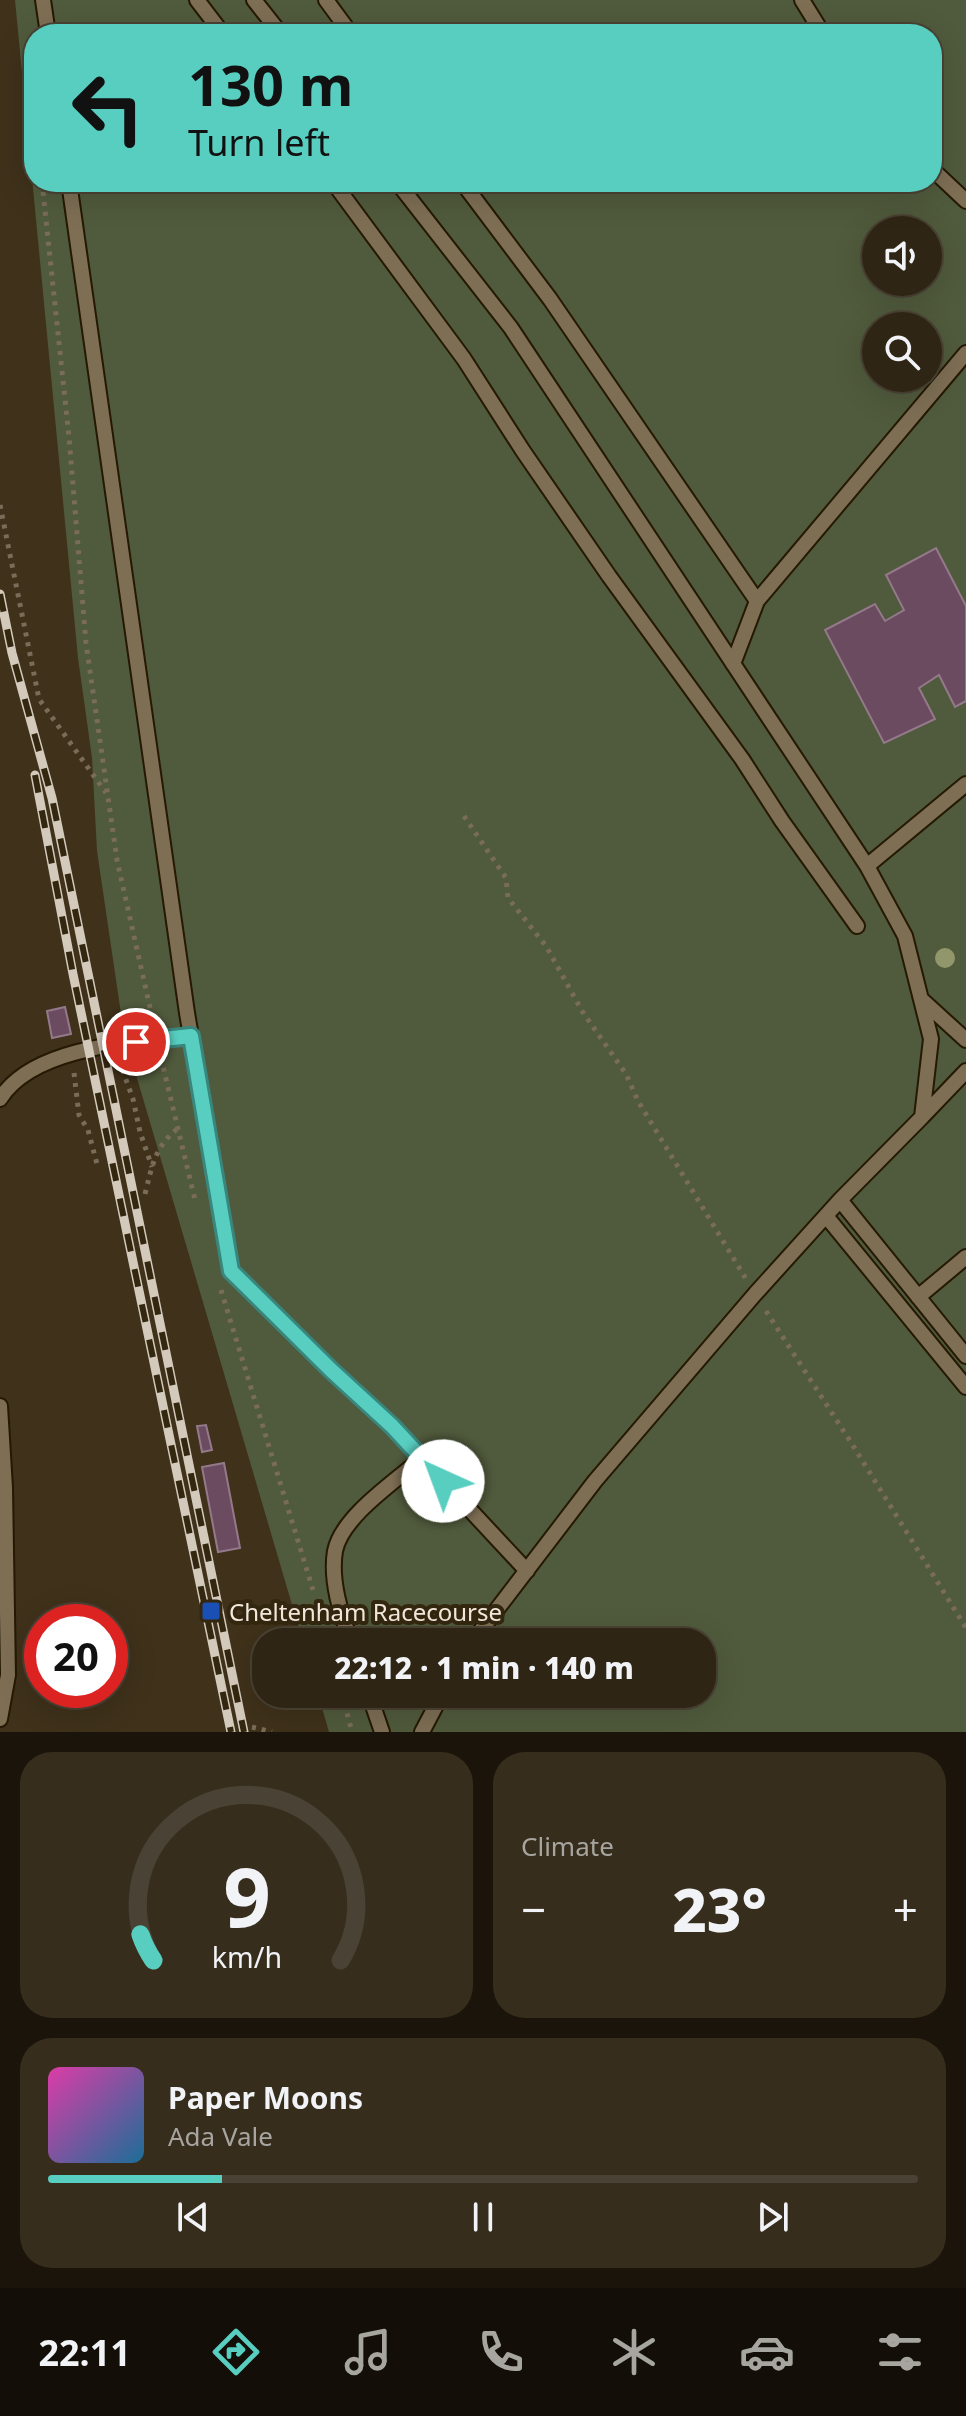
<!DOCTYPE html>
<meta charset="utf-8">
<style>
body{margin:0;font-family:"Noto Sans",sans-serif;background:#372d1d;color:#f1f3f6;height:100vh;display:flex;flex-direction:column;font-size:30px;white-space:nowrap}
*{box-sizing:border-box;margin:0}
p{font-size:26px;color:#a7a5a0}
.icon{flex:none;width:44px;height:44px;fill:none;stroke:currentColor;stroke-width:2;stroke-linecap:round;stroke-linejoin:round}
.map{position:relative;height:1732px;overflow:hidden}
.details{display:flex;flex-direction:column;gap:20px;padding:20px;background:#1a140b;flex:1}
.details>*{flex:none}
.banner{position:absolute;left:24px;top:24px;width:918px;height:168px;border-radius:32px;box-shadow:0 8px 32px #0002,0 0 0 2px #4a4234;background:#58cec0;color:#111;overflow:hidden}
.controls{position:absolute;left:862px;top:216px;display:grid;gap:16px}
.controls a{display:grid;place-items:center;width:80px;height:80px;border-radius:50%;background:#2f2514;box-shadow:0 8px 32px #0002,0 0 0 2px #4a4234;font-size:40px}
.speed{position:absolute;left:24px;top:1604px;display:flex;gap:16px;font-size:40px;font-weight:700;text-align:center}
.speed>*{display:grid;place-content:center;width:104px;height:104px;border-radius:50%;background:#2f2514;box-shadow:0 8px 32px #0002,0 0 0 2px #4a4234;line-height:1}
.speed .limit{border:12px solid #d22;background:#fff;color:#111}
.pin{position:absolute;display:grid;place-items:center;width:68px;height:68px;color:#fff;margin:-34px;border:4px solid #fff;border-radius:50%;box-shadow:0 2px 8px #0007}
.me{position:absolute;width:88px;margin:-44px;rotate:317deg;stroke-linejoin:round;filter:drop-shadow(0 0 6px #0008)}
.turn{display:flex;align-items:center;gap:28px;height:168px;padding:0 32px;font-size:36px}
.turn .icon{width:104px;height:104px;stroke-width:2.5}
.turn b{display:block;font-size:56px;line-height:68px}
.big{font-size:60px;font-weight:800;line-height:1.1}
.details .tile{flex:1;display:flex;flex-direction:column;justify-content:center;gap:12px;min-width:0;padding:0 28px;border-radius:32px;background:#372d1d}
.details .dial{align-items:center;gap:0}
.dial svg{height:208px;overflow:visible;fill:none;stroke:#4a4234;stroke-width:7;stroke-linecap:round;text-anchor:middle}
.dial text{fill:#f1f3f6;stroke:none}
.song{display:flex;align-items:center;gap:24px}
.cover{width:96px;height:96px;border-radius:12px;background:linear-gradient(135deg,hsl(320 70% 55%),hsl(200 70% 35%))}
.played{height:8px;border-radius:4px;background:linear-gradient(90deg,#58cec0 20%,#4a4234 20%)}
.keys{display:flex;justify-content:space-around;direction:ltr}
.heat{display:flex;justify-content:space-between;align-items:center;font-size:44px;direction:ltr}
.details .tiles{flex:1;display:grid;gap:20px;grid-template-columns:1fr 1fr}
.tile:last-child{grid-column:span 2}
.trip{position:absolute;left:252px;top:1628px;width:464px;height:80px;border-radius:32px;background:#2f2514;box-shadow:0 8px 32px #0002,0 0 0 2px #4a4234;font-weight:800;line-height:80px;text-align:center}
.menu{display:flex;height:128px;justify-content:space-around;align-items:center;background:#130f08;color:#a7a5a0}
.menu .icon{width:56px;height:56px}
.menu .on{color:#58cec0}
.menu b{font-size:36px;color:#f1f3f6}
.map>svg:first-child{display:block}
.green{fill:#505a3c;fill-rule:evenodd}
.building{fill:#6b4b60;stroke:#94798a;stroke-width:2}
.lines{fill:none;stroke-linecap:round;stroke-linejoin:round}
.service-casing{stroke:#251903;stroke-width:18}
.path{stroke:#796c58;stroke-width:5;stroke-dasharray:4 6;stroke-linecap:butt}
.service{stroke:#7d6e54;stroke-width:14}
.rail-casing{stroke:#d4cabc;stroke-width:9}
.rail{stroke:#342710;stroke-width:6;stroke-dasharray:18;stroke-linecap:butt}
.tree{fill:#92976b}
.route-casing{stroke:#39867d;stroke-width:20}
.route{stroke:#58cec0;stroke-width:14}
.transit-dot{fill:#1a4fb4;stroke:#342710;stroke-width:3}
.labels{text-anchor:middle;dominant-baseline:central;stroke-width:8;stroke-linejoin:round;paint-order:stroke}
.poi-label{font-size:24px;fill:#f2e9dc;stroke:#342710;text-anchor:start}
</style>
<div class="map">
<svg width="966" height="1732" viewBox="0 0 966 1732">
<rect width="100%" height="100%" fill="#3f311a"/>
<path class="green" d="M15,0H966V1732H329L318,1694H702V1642H303L124,1034L97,851L92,758L78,658ZM34,34H932V182H34ZM876,230H928V282H876ZM876,326H928V378H876Z"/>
<path class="building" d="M936,548L966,606V701L955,707L939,675L919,688L935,719L884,743L825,630L875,604L885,621L904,610L886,575Z
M65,1007L71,1034L52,1038L47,1011Z
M206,1425L212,1450L202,1452L197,1426Z
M224,1463L240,1548L218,1552L202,1467Z"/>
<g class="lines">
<defs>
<path id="service" d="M43,0L48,34
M197,0L223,34
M254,0L281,34
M326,0L351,34
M802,0L823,34
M932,169L966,201
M69,182L187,1013L231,1271L331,1370L392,1426L527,1571
M333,182L464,359L523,451L609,576L742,759L782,821L857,926
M397,182L511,328L867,866L905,936L931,1039L922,1117L840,1200L755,1294L595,1481L472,1642
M462,182L550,299L757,601
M733,664L757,601L966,353
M867,866L966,784
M922,1000L966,1040
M0,1099C33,1046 133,1042 191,1036
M922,1117L966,1071
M840,1200L966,1356
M826,1216L966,1387
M918,1297L966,1257
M0,1406L5,1488L8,1675L0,1719
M351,1642C341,1614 330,1581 335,1551C342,1516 396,1481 422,1458
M369,1694L382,1732
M422,1732L442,1694"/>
</defs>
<use href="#service" class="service-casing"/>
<path class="path" d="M32,45L34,80
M42,182L69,437L86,643L117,860L153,1021
M0,505L39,699L106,793
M464,816L506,878L508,898L546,946L582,1011L626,1074L638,1101L746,1279
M161,1058L196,1204
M122,1061L120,1063L133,1099L140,1132L152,1167
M74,1073L79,1115L88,1130L97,1164
M145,1194C152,1167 154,1148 177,1129
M221,1290L313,1590
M766,1311L852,1444L966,1628
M342,1694L352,1732
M252,1727L272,1732"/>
<use href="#service" class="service"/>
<defs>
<path id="rail" d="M0,594L12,653L52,798L244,1732
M35,775L73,974L231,1732"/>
</defs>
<use href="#rail" class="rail-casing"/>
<use href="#rail" class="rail"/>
</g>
<circle class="tree" cx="945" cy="958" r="10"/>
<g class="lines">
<defs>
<path id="route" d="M136,1042L191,1036L231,1271L331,1370L392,1426L443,1481"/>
</defs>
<use href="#route" class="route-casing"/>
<use href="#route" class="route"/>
</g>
<rect class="transit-dot" x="201" y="1601" width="20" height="20" rx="4"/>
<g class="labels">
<g class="poi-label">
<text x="229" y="1611">Cheltenham Racecourse</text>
</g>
</g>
</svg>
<div class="controls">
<a><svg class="icon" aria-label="sound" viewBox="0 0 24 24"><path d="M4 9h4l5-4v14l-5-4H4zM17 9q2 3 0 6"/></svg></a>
<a><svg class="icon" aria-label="search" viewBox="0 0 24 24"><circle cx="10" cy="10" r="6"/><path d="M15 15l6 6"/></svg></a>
</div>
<div class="speed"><div class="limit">20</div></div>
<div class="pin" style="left:136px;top:1042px;background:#d93025"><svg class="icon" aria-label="arrive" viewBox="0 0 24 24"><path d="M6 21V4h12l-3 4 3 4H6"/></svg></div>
<svg class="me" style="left:443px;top:1481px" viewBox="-20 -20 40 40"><circle r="19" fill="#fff"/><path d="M0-13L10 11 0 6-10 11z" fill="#58cec0"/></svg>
<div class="trip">22:12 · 1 min · 140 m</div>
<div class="banner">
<div class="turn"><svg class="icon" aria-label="left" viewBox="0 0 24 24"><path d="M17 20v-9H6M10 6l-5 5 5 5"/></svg><div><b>130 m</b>Turn left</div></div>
</div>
</div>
<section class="details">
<div class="tiles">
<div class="tile dial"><svg viewBox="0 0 100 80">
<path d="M14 69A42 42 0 1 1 86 69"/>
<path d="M14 69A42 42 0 0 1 9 59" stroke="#58cec0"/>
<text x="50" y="56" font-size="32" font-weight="700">9</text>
<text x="50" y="72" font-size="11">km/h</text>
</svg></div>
<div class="tile"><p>Climate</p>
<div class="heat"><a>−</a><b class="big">23°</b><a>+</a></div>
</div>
<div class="tile">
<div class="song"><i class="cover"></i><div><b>Paper Moons</b><p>Ada Vale</p></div></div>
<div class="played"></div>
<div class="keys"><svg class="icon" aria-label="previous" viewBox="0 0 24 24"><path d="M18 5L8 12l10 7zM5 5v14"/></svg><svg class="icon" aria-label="pause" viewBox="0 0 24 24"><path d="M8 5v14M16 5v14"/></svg><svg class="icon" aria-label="next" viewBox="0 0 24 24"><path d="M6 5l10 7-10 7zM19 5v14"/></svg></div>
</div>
</div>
</section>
<nav class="menu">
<b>22:11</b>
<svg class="icon on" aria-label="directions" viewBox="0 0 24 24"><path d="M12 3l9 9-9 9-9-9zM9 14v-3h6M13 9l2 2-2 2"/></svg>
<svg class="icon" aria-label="music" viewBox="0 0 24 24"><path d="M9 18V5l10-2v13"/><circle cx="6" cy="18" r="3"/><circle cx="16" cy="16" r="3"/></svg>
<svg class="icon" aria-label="phone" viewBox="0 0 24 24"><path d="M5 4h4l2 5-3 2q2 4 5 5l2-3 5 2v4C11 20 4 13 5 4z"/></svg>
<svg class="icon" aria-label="climate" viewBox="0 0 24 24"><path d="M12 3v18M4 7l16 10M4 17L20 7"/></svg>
<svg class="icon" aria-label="car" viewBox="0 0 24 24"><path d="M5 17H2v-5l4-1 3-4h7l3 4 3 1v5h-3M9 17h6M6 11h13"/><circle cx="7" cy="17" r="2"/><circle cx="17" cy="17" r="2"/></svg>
<svg class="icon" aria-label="filters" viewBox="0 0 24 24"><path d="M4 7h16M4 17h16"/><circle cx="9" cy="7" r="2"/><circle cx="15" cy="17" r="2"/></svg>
</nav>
